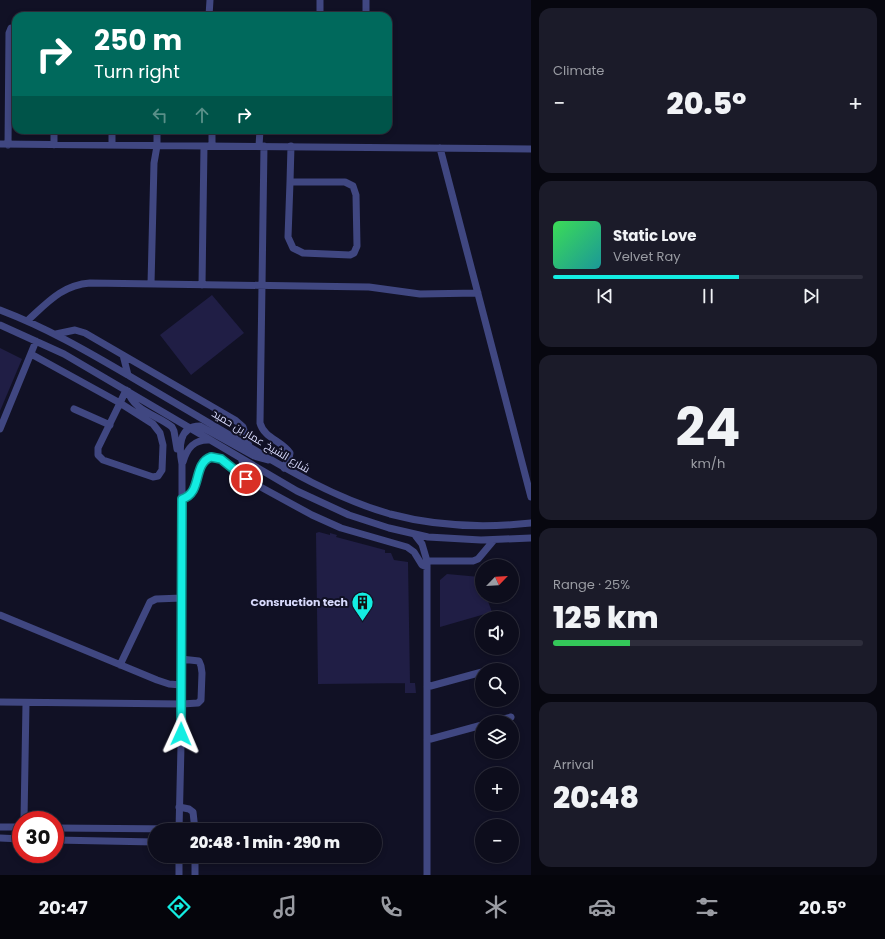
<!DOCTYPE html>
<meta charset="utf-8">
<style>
body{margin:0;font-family:Poppins,Cairo,sans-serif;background:#1b1b29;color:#f1f3f6;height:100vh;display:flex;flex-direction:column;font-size:15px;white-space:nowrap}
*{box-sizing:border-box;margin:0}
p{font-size:13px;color:#9a9ca3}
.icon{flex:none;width:22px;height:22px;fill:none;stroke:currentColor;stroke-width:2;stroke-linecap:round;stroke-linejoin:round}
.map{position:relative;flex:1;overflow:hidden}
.side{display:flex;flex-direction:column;gap:8px;padding:8px;background:#07070f;width:354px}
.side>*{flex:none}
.hud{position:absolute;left:12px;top:12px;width:380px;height:122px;border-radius:12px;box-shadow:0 2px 6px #0003,0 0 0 1px #2d2d3b;background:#00695c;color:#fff;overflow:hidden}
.needle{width:26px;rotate:65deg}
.fabs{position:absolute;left:475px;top:559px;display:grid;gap:8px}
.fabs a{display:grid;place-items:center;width:44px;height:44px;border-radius:50%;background:#0d0d1c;box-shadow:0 2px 6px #0003,0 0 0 1px #2d2d3b;font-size:20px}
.speed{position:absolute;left:12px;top:811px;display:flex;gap:8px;font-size:20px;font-weight:700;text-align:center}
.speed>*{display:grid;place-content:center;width:52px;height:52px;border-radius:50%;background:#0d0d1c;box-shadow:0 2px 6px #0003,0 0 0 1px #2d2d3b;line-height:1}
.speed .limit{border:6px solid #d22;background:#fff;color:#111}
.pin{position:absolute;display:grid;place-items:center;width:34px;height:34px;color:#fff;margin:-17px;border:2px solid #fff;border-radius:50%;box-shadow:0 1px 4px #0007}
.me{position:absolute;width:44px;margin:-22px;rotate:1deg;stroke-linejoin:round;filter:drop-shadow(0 0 3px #0008)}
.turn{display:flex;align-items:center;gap:14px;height:84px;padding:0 16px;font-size:18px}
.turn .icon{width:52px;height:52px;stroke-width:2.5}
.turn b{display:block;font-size:28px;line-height:34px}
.lanes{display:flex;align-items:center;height:38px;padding:0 16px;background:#0003;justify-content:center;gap:20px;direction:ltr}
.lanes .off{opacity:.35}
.big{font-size:30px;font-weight:800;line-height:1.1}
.side .tile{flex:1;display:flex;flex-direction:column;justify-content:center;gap:6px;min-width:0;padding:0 14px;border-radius:12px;background:#1b1b29}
.side .dial{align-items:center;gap:0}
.dial b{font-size:52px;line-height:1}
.song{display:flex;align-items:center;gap:12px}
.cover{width:48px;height:48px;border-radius:6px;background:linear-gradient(135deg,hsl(130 70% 55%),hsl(180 70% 35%))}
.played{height:4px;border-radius:2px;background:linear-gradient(90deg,#13ede2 60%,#2d2d3b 60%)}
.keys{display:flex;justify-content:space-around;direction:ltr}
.heat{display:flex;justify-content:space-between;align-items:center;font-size:22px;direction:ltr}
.charge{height:6px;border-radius:3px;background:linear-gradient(90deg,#34c759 25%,#2d2d3b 0)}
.trip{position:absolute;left:148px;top:823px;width:234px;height:40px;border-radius:20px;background:#0d0d1c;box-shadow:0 2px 6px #0003,0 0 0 1px #2d2d3b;font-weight:800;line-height:40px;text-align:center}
.menu{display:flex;height:64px;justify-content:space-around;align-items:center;background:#05050b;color:#9a9ca3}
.menu .icon{width:28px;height:28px}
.menu .active{color:#13ede2}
.menu b{font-size:18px;color:#f1f3f6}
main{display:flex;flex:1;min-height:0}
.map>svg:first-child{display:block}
.building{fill:#201e45}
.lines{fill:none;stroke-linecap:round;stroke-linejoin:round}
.minor{stroke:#404781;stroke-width:7}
.route-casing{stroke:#0c9a93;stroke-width:10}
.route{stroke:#13ede2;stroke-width:7}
.labels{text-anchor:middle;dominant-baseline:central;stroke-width:4;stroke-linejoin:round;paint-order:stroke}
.street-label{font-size:11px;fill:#d8dafc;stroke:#111125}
.poi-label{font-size:11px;font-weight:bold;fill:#d8dafc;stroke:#111125;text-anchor:end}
</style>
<main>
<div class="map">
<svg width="531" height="875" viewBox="0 0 531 875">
<rect width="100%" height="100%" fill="#111125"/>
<path class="building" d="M212,295L244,333L191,375L160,335Z
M0,348L22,359L0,411Z
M319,532L330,535V533L337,535L336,537L385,550V553H391L394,560L408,562L410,683L318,684L316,533Z
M447,574L480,577L482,584V596H486L492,612L440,627V580Z
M405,683H415L416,693H405Z"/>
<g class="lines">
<path class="minor" d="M209,16L210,0
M320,16V0
M366,16V0
M0,144L531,149
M8,145L9,33L11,28H16
M54,145V130
M112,145V130
M212,146V130
M259,146L260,130
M264,146L260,423C264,438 282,441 290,453L289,458L284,468
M440,148L531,497
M290,182H345L353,186L356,195L357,246L354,253L350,255L303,253L293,248L288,237Z
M290,182L291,146
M151,284L154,163L157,146V130
M202,285L204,146
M0,310C45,327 85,350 126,374C164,396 201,418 238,440C287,470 335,498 390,514C435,526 485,528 531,523
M27,321C47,303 62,285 90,283L369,287L420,294L478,293
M0,325L64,354L297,491L349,515L389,528L428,537L481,540L531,538
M56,334L75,330L85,333L235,420L243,427L249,446
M31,354L120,403L126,390
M123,355L128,375
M128,391C133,411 158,415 172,427L174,431L177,449
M120,403L153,424L160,433L163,445L162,470L158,476L153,477L103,460L98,455V448Z
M74,409L110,425
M0,429L36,341
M241,458L246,472V479
M183,462C187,448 194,439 210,440
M182,499L189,496L194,491L201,467L205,461L211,457L218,458L246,479L312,515L341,528L407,547L414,552L422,565L427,567
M415,535L422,544L427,561V875
M427,561H473L478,559L494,540
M0,615L157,680L169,684L181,685
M120,665L150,602L156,599L182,598
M488,670L500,667
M427,687L482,672
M0,702L182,704L198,703L201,700L202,673L201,666L199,661L181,659
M492,722L511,717
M427,740L482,725
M179,807L189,809L193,812L195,830
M24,820L26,703
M0,827H21
M55,828L179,829
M179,830L182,704V464C179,449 178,426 200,426L254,456L268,460
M0,838L21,839
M55,840L155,842
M195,856V875
M179,875V856"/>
</g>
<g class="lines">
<defs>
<path id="route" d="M181,734L182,499C203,493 192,464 211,457L221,459L246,479"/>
</defs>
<use href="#route" class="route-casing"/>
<use href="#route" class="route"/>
</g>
<defs>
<symbol id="building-pin" viewBox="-11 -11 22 30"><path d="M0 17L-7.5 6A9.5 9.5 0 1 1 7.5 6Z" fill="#13ede2" stroke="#111125"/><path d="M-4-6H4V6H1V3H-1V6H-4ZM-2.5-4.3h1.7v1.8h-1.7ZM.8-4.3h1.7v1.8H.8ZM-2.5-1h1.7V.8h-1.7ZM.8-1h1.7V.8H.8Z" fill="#111"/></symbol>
</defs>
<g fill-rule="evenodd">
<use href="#building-pin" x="350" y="590" width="25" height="34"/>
</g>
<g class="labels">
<g class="street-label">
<text transform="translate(261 441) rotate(31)">شارع الشيخ عمار بن حميد</text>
</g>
<g class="poi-label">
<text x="348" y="602">Consruction tech</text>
</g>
</g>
</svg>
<div class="fabs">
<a><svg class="needle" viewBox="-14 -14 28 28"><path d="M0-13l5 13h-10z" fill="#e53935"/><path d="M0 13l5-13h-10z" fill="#9a9ca3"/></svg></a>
<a><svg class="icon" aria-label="sound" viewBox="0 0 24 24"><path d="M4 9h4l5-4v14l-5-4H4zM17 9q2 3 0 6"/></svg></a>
<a><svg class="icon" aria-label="search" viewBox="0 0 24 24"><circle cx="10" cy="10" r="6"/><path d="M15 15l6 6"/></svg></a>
<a><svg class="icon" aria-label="layers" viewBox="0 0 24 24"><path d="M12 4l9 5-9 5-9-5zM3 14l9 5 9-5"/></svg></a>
<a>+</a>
<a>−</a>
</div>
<div class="speed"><div class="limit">30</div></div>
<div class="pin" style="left:246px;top:479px;background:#d93025"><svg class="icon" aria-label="arrive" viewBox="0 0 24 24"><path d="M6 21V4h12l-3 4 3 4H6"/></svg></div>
<svg class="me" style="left:181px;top:734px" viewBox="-20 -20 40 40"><path d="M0-17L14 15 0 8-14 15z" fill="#13ede2" stroke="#fff" stroke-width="4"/></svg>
<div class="trip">20:48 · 1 min · 290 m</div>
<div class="hud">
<div class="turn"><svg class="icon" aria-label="right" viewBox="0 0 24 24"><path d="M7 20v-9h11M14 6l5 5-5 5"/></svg><div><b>250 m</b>Turn right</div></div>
<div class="lanes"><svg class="icon off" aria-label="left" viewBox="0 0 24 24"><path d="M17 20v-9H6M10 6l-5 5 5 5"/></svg><svg class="icon off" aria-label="ahead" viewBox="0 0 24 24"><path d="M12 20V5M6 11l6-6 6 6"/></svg><svg class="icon" aria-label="right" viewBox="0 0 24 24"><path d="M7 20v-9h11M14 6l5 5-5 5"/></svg></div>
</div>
</div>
<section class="side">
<div class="tile"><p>Climate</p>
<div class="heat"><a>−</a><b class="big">20.5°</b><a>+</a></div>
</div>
<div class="tile">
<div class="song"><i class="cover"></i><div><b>Static Love</b><p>Velvet Ray</p></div></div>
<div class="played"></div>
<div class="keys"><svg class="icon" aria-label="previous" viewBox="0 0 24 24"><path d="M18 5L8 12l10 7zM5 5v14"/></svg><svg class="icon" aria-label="pause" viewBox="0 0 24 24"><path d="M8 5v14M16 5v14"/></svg><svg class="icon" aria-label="next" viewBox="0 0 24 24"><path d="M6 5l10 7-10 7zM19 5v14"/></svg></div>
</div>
<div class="tile dial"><b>24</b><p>km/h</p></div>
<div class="tile"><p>Range · 25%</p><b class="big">125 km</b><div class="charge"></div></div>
<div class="tile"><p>Arrival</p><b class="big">20:48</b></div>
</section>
</main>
<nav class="menu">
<b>20:47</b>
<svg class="icon active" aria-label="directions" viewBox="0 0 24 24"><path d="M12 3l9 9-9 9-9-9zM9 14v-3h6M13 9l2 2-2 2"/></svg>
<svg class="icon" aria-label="music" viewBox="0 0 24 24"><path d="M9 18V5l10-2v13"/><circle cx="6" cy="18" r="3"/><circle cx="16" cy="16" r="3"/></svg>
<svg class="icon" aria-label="phone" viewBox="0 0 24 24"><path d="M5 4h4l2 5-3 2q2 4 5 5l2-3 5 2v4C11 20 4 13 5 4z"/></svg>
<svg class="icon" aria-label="climate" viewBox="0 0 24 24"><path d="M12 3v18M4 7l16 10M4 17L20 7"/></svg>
<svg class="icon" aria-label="car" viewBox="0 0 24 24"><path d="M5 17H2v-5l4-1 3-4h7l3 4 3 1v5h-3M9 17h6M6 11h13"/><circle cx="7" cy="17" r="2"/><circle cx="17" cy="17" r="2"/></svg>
<svg class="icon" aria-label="filters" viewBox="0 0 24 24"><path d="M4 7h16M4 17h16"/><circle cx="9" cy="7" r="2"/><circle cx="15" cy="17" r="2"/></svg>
<b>20.5°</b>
</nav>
